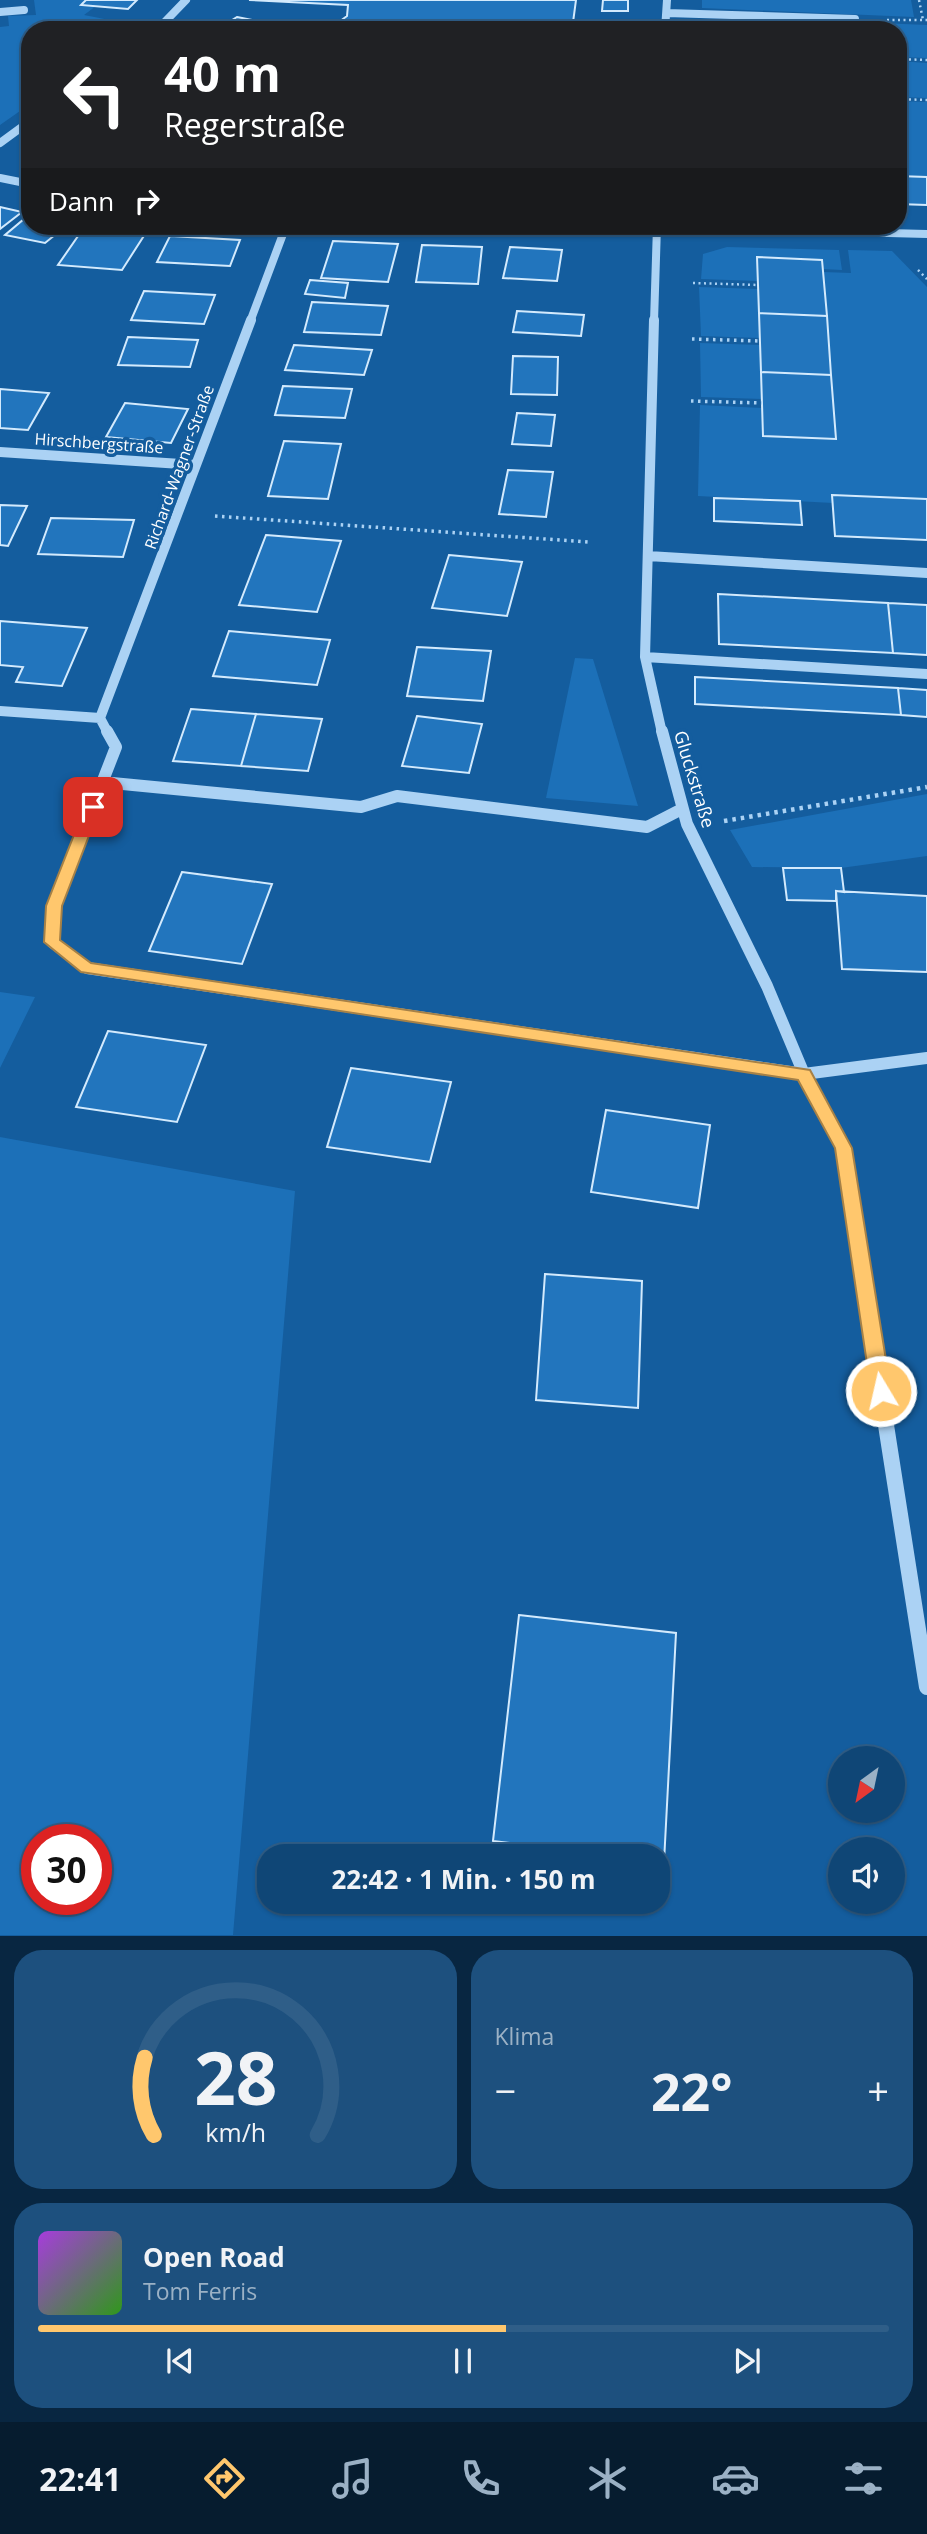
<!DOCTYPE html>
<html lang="de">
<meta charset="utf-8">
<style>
body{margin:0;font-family:"Open Sans",sans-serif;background:#1d507e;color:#f1f3f6;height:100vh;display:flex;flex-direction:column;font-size:26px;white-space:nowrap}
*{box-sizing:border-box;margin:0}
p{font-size:23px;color:#9bb1c5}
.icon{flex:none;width:38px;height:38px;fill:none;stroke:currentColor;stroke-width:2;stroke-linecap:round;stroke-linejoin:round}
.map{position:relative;height:1936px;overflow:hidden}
.panel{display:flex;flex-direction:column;gap:14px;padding:14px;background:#082641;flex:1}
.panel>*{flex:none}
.top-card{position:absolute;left:21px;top:21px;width:886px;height:214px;border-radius:28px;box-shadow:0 2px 5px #0004,0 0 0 2px #2f5e88;background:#202124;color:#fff;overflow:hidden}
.needle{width:46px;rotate:213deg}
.controls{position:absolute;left:828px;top:1746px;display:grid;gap:14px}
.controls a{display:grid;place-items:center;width:77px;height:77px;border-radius:50%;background:#0f4676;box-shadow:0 2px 5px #0004,0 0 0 2px #2f5e88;font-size:35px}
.speed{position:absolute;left:21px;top:1824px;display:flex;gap:14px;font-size:35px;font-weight:700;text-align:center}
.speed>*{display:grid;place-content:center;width:91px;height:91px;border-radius:50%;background:#0f4676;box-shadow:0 2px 5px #0004,0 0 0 2px #2f5e88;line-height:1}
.speed .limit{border:10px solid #d22;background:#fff;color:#111}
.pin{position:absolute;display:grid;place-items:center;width:60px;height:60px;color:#fff;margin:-30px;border-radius:14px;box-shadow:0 4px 10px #0006}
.me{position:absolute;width:77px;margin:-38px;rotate:351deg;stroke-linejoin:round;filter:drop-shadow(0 0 5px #0008)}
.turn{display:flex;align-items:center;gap:24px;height:147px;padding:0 28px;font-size:32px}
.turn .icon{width:91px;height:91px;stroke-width:2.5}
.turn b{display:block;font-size:49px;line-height:60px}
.then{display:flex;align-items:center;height:66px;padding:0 28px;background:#0003;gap:14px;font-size:26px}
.big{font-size:52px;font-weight:700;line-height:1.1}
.panel .tile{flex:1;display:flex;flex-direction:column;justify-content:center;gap:10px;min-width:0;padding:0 24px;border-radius:28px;background:#1d507e}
.panel .dial{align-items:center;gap:0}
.dial svg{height:182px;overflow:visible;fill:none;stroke:#2f5e88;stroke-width:7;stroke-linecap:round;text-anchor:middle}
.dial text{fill:#f1f3f6;stroke:none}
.song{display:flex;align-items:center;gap:21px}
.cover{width:84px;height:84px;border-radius:10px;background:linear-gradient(135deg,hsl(280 70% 55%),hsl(110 70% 35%))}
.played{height:7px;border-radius:4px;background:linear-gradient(90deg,#ffc76d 55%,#2f5e88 55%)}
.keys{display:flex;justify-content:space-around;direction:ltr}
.heat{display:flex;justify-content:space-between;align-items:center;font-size:38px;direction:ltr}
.panel .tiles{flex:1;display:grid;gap:14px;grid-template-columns:1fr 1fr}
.tile:last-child{grid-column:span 2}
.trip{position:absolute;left:257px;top:1844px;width:413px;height:70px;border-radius:28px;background:#0f4676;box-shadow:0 2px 5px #0004,0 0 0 2px #2f5e88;font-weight:700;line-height:70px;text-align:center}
.tab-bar{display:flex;height:112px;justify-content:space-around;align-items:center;background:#061c2f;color:#9bb1c5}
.tab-bar .icon{width:49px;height:49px}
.tab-bar .active{color:#ffc76d}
.tab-bar b{font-size:32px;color:#f1f3f6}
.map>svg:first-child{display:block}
.green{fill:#1c70b8;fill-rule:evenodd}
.building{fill:#2275bd;stroke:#d3eafd;stroke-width:2}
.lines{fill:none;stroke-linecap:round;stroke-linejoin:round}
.path-far2{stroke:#abd2f4;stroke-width:2.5;stroke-dasharray:2 3.5;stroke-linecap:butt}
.path-far1{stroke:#abd2f4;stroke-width:3.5;stroke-dasharray:2.5 4.5;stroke-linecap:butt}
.path{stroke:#abd2f4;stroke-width:4.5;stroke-dasharray:3.5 5;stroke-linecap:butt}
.minor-far3{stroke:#abd2f4;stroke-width:8}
.minor-far2{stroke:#abd2f4;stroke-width:10}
.minor-far1{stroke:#abd2f4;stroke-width:12}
.minor{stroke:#abd2f4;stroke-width:16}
.route{fill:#ffc76d;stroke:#a68147;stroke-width:2}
.labels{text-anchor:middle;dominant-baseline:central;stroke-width:7;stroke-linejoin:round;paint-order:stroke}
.far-street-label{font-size:16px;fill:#fff;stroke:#145d9e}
.street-label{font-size:18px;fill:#fff;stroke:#145d9e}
</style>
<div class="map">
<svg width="927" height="1936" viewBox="0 0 927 1936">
<rect width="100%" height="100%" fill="#145d9e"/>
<path class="green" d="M34,0H86L82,5L96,6L84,15L140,26L135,30H30V104L0,125V27L9,26L8,16L36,15Z
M702,0H911L914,17L702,8Z
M856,22L927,25V58L898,57V30H858Z
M898,61L927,63V98L898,97Z
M898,101L927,102V177L898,176Z
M727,247L839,250L842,270L823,269L822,260L757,257L758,281L701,279L703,254Z
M848,250L892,251L927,287V499L833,495V503L698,496L700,405L762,408L836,439L823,272L851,273Z
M699,287L758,289L760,338L701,336Z
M700,343L760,345L762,399L701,397Z
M575,658L593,659L638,806L546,798Z
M927,794V856L841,868L752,867L730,830Z
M0,992L35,997L0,1068Z
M0,1137L295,1191L233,1935H0ZM37,1839H96V1899H37Z"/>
<path class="building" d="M86,0H137L128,9L81,5Z
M249,0H576L572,30H328L347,16L348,5Z
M603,0H628V11H602Z
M237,17L304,30H216Z
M600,21H628V30H600Z
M715,23L857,28L858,30H715Z
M898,176L927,177V205L898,204Z
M0,207L22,212L0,229Z
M30,214V226H66L45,243L5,235Z
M85,226H93L147,231L122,270L58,265Z
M170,236L240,240L230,266L157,262Z
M333,241L398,244L388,282L321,278Z
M422,245L482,247L478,284L416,282Z
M510,247L562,250L557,281L503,278Z
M757,257L822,260L827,316L759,313Z
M310,280L348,283L345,298L305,294Z
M144,291L215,295L204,324L131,320Z
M312,302L388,306L381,335L304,332Z
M517,311L584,315L581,336L513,332Z
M759,313L827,316L831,375L761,372Z
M128,337L198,340L190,367L118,365Z
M294,345L372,350L364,375L285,370Z
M513,356L558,357L557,395L511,394Z
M761,372L831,375L836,439L763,436Z
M283,386L352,389L345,418L275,415Z
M0,389L49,393L28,430L0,428Z
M125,403L188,409L171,443L106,437Z
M517,413L555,415L551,446L512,444Z
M284,441L341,444L328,499L268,496Z
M508,470L553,472L546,517L499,514Z
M832,495L927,499V540L835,536Z
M714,498L800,501L802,525L714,521Z
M0,505L27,506L8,546L0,545Z
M51,518L134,520L123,557L38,554Z
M266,535L341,541L317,612L239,605Z
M449,555L522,562L507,616L432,608Z
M718,594L888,603L893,653L719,644Z
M888,603L927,605V655L893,653Z
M0,621L87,628L62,686L16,682L23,667L0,665Z
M229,631L330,640L317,685L213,676Z
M417,647L491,651L483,701L407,696Z
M695,677L898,688L901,715L695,704Z
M898,688L927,690V717L901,715Z
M191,709L256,714L241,766L173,761Z
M256,714L322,719L308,771L241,766Z
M417,716L482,724L469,773L402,766Z
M783,868H841L844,892L836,891V901L787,900Z
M182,872L272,884L242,964L149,951Z
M836,891L927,896V972L842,969Z
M108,1031L206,1045L177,1122L76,1107Z
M351,1068L451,1082L430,1162L327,1147Z
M606,1110L710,1125L698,1208L591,1192Z
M545,1274L642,1281L638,1408L536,1400Z
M519,1615L676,1633L664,1862L658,1861V1857H621L493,1841Z"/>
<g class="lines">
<path class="path-far2" d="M919,0L923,20
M887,20H927
M898,59L927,60
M898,99L927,100
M918,270L927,279
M693,283L758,285"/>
<path class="path-far1" d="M692,339L760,341
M691,401L762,403
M215,516L588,542"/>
<path class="path" d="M724,821L927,787"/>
<path class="minor-far3" d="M0,12L24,10
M667,13L855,19
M157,30L186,0
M665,30L667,0
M0,143L30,121
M0,178L30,184
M612,226L927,234
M250,322L286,226
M654,322L657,226"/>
<path class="minor-far2" d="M654,320L645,657L662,733
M0,452L196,465
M648,556L927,573
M645,657L927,674
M0,711L100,718
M100,718L108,733
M100,718L251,320"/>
<path class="minor-far1" d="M107,731L116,747L54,906L52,942L87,968L804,1074L927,1058
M662,731L687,824L767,986L804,1074L843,1148L861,1260
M102,782L361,807L397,796L647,827L682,809"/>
<path class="minor" d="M860,1259L927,1687"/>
</g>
<path class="route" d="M93,802L100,807L62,906L60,940L91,963L810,1070L852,1148L891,1391L888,1396L881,1399L874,1396L871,1391L835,1148L798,1080L81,972L44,942L46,906L85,807Z"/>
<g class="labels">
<g class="far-street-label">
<text transform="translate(99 443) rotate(4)">Hirschbergstraße</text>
<text transform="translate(179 467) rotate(-70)">Richard-Wagner-Straße</text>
</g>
<g class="street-label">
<text transform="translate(695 779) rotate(73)">Gluckstraße</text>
</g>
</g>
</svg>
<div class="controls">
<a><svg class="needle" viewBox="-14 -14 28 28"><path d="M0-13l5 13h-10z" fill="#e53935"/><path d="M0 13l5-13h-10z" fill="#9bb1c5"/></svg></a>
<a><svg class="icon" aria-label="sound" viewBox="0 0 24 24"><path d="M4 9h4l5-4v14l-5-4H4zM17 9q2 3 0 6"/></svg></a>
</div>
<div class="speed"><div class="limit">30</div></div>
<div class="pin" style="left:93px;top:807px;background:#d93025"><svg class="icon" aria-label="arrive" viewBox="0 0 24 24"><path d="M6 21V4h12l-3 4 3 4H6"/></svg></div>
<svg class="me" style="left:881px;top:1391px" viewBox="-20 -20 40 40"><circle r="17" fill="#ffc76d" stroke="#fff" stroke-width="3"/><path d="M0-11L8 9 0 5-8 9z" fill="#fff"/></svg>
<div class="trip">22:42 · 1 Min. · 150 m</div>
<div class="top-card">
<div class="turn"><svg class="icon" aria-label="left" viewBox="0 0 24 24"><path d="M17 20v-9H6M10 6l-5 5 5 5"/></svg><div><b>40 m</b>Regerstraße</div></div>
<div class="then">Dann<svg class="icon" aria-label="right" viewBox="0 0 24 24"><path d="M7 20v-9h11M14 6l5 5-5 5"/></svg></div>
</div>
</div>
<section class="panel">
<div class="tiles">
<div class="tile dial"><svg viewBox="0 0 100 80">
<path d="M14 69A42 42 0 1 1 86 69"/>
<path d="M14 69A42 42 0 0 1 10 35" stroke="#ffc76d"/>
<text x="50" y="56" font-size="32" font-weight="700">28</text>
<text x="50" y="72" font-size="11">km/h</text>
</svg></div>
<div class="tile"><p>Klima</p>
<div class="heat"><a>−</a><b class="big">22°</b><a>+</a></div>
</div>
<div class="tile">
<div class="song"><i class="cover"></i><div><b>Open Road</b><p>Tom Ferris</p></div></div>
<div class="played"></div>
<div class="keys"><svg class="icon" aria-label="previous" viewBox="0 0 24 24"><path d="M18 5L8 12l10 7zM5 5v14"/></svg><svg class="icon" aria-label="pause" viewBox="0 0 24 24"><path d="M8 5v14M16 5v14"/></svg><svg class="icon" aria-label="next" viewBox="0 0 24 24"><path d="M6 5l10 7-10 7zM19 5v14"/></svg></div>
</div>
</div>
</section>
<nav class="tab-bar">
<b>22:41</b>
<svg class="icon active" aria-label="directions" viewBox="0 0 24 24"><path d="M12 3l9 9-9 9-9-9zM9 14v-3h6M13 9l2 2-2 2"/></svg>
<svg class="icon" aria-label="music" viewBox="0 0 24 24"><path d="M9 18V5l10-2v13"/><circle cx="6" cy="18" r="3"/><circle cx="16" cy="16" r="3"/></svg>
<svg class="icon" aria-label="phone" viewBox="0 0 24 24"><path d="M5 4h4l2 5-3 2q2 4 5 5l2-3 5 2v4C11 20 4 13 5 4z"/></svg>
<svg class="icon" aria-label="climate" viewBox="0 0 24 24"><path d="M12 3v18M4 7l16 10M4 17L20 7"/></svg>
<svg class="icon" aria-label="car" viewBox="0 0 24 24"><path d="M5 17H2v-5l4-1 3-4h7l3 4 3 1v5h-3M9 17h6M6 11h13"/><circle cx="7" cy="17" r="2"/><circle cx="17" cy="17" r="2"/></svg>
<svg class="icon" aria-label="filters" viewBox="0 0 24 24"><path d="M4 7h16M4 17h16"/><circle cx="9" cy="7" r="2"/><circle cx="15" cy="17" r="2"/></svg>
</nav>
